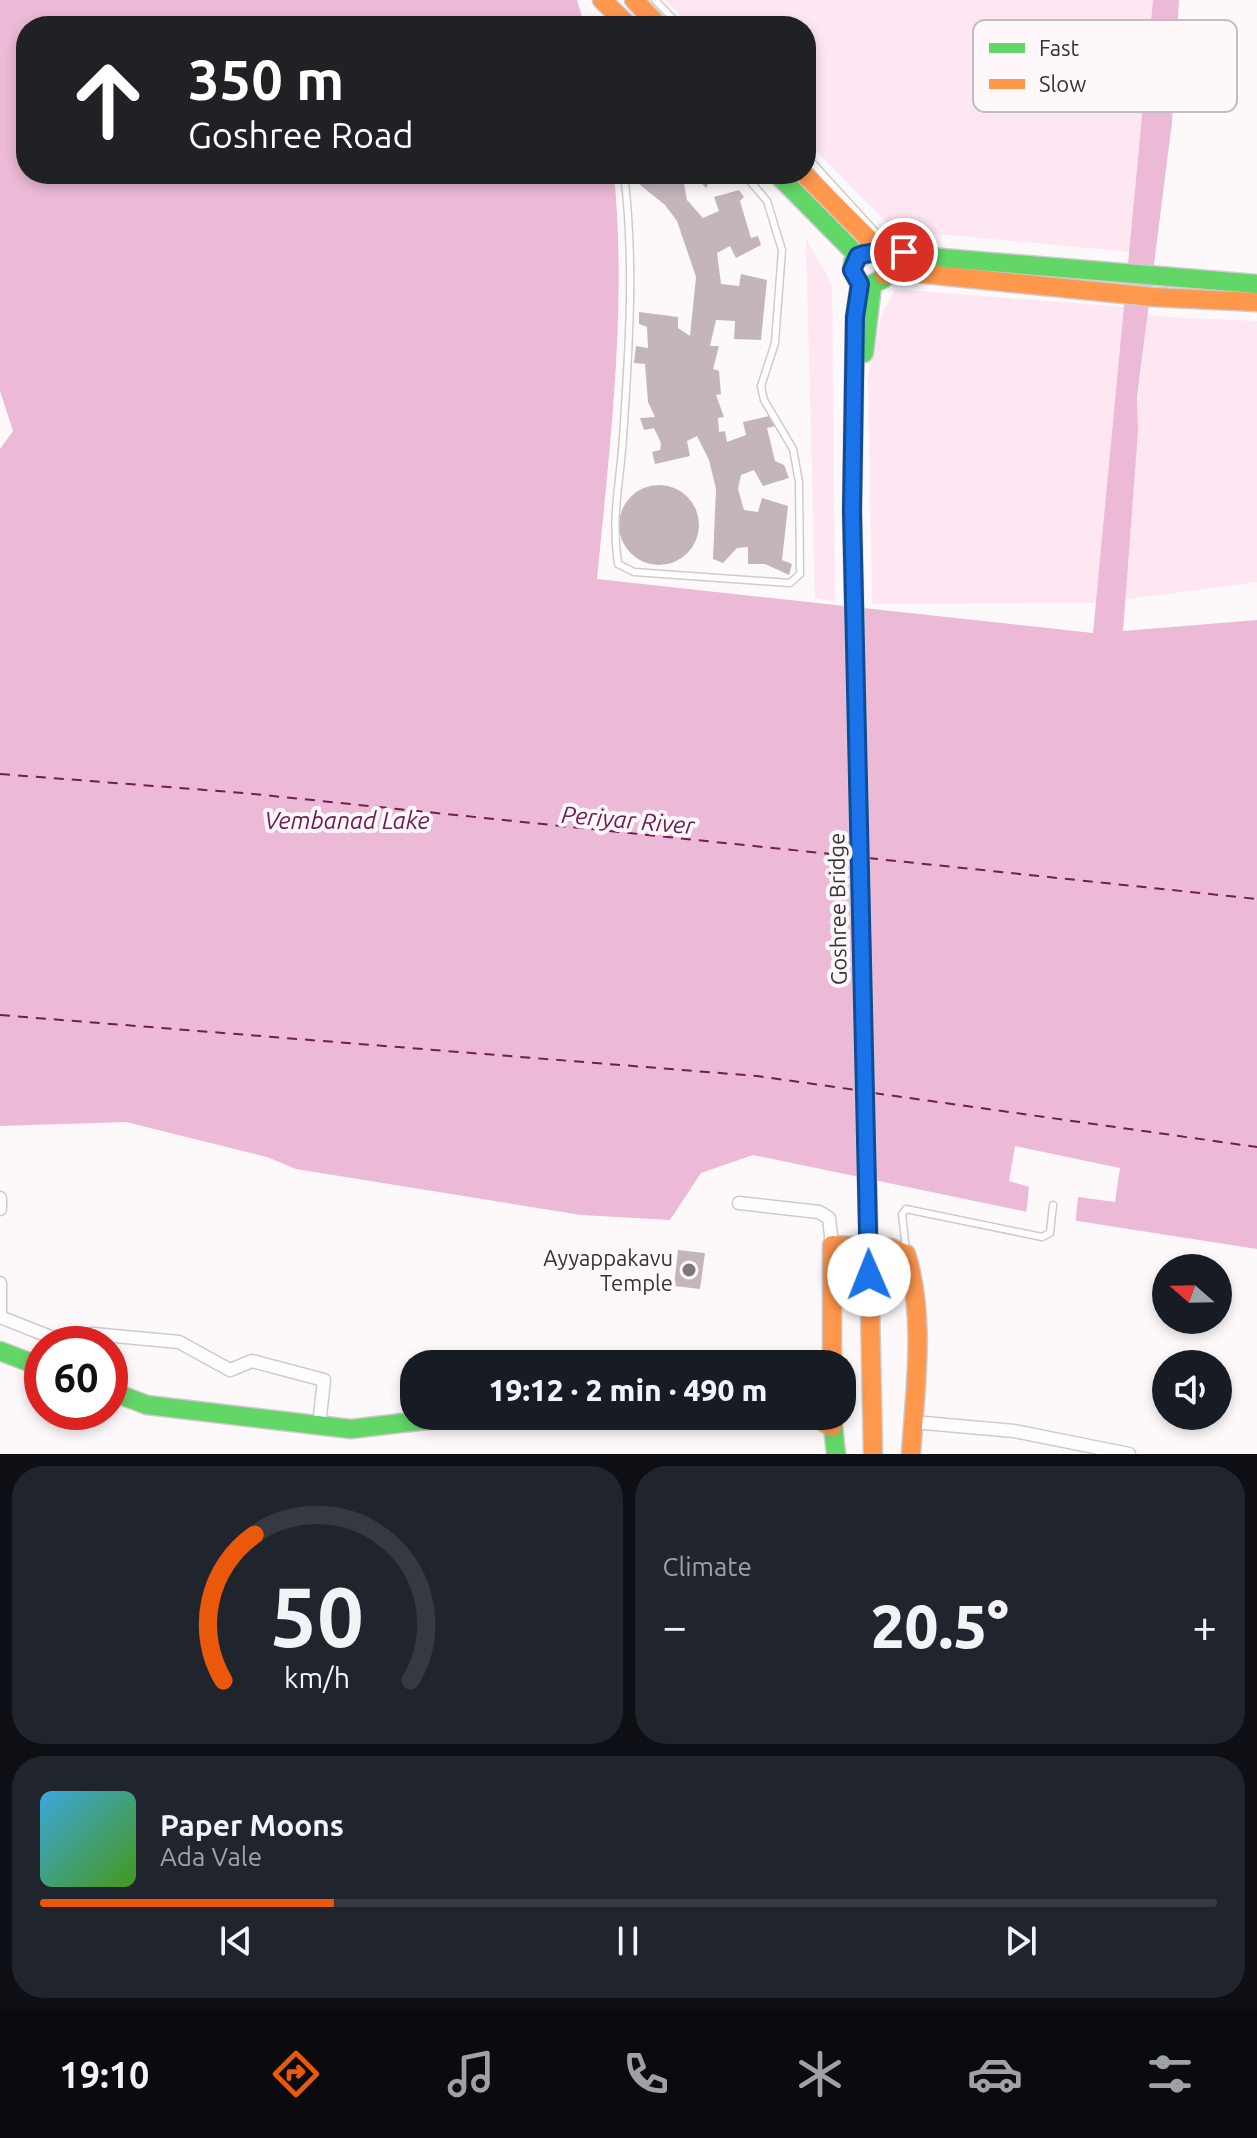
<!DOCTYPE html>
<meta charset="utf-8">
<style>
body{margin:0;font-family:Ubuntu,sans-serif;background:#20242c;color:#f1f3f6;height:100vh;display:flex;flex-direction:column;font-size:30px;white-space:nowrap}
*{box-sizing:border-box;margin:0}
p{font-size:26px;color:#9ea1a6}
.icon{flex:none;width:44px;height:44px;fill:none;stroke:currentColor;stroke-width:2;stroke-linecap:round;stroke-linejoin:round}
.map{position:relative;height:1454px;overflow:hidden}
.drawer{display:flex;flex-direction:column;gap:12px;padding:12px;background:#0d0f14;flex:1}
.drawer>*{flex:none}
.banner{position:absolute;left:16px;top:16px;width:800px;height:168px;border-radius:32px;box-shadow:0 4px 12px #0003;background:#202124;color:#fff;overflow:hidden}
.needle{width:52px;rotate:290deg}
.controls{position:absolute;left:1152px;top:1254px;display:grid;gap:16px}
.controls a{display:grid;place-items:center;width:80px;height:80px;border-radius:50%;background:#171b24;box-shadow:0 4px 12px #0003;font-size:40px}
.speed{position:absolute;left:24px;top:1326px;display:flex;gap:16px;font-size:40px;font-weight:700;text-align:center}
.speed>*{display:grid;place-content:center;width:104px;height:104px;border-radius:50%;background:#171b24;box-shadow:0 4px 12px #0003;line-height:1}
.speed .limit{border:12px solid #d22;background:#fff;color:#111}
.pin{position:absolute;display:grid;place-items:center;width:68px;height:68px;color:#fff;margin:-34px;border:4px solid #fff;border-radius:50%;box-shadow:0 2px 8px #0007}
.me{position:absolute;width:88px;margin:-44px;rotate:359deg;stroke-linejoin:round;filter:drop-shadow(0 0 6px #0008)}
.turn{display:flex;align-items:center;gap:28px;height:168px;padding:0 40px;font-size:36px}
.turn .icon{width:104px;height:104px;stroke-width:2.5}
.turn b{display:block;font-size:56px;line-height:68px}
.big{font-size:60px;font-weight:800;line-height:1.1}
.drawer .tile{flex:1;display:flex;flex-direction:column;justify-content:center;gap:12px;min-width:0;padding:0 28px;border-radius:32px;background:#20242c}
.drawer .dial{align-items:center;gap:0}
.dial svg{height:208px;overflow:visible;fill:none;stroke:#363941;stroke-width:7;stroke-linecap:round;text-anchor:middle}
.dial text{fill:#f1f3f6;stroke:none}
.song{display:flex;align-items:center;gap:24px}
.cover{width:96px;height:96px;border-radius:12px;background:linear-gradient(135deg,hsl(200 70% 55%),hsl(100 70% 35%))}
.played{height:8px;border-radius:4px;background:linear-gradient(90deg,#ea580c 25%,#363941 25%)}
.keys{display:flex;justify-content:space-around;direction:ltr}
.heat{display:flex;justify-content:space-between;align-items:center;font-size:44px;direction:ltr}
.drawer .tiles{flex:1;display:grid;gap:12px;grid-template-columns:1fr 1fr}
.tile:last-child{grid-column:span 2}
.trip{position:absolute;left:400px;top:1350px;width:456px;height:80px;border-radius:32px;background:#171b24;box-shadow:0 4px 12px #0003;font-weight:800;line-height:80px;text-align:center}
.tab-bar{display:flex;height:128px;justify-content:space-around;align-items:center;background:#090b0e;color:#9ea1a6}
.tab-bar .icon{width:56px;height:56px}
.tab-bar .selected{color:#ea580c}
.tab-bar b{font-size:36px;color:#f1f3f6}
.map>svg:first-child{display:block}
.green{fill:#fee6f3}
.water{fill:#ecbad6}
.pier{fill:#fdf9fb}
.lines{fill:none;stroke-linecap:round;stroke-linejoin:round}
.ferry{stroke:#6e1e52;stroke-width:2;stroke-dasharray:10 8;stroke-linecap:butt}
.building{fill:#c4b5bd}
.lane-casing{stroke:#cfcbcd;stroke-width:9}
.street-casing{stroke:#cfcbcd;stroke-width:15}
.fast-casing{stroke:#cfcbcd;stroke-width:21}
.slow-casing{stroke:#cfcbcd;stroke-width:21}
.lane{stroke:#fffefe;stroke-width:6}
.street{stroke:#fffefe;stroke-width:12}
.fast{stroke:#63d668;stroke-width:18}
.slow{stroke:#ff974d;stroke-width:18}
.fast-bridge-casing{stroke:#d6d4d5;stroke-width:21;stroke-linecap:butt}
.slow-bridge-casing{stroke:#d6d4d5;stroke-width:21;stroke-linecap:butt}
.fast-bridge{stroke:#63d668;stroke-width:18}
.slow-bridge{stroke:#ff974d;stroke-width:18}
.route-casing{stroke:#114b97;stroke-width:20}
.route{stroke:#1a73e8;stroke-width:14}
.poi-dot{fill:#7d787a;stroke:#fef8fb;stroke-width:3}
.labels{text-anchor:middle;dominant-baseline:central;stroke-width:8;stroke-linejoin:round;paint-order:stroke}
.street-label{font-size:22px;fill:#383335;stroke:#fef8fb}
.poi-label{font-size:22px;fill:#383335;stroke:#fef8fb;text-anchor:end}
.water-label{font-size:24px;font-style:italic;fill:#6e1e52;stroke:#fef8fb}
.key{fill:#fef8fb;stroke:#c3bdc0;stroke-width:2}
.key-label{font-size:22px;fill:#383335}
</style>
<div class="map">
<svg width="1257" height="1454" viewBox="0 0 1257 1454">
<rect width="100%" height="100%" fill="#fdf9fb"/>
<path class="green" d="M665,0H1153L1131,252L894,230L806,141V26H691Z
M806,239L832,284L835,602L815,598Z
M895,289L1125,307L1096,603L872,604L868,377L881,316Z
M1148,316L1257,321V582L1122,600C1132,505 1135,410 1148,316Z"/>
<path class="water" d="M0,0H577L585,26H26V174H614C627,309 610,445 597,579L1093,633L1153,0H1179L1172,122L1137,398L1138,431L1123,631L1257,620V1249L1052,1217L753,1155L701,1173L670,1220L581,1215L296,1169L267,1157L126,1122L0,1126V449L13,431L0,391Z"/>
<path class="pier" d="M1015,1146L1120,1168L1115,1202L1078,1197L1075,1226L1026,1215L1029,1187L1009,1181Z"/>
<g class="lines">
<path class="ferry" d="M0,774L244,793L850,856
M868,858L1257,899
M0,1015L757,1076L856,1090
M874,1093L1257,1147"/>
</g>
<path class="building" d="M638,174H714L706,188L693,174L684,184L687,200L703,218L719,211L714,197L739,190L744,197L740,201L751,238L758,236L761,245L736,258L730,246L717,253L721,284L739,286L741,274L767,280L761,340L734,339L735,321L716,320L710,346H719L713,369L719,371L721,394L716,395L724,417L718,418L719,432L725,431L727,442L746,435L743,422L769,416L775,426L767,428L775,461L784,465L789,478L763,486L754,470L741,475L738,489L744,510L758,512L762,498L788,506L782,560L792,564L789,575L765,564H748V547L737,548L723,563L713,559L716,489L709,460L697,436L687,441L690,456L655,464L652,452L660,450L661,443L654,428L644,430L640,418L655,417L648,402L645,364L634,363L636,346L648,348L647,327L639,324V312L678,317V328L690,336L696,277L677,221L665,205L639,184L644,179Z
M619 525a40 40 0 1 1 80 0a40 40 0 1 1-80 0Z
M678,1250L705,1253L700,1289L674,1286Z"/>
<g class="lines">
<defs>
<path id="lane" d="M655,0L680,26
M806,156L890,248
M624,174C635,260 629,350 623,437C620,486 611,513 618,564L634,572L790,583L800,574L799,482L793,449L764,400L761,386L775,343L782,250L767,201L744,174
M906,1250L902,1214L906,1209L1042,1237L1050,1233L1053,1205"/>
<path id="street" d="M0,1198V1209
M739,1203L819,1212L829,1218L832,1245
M0,1283V1317L56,1339L93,1334L179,1342L230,1370L252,1361L324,1380L319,1425
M913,1422L1014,1431L1129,1454"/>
<path id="fast" d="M777,174L858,256
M879,255L886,264L883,279L868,286L860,284L852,270L853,262L869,252L1257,284
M864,353L872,286
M852,511L855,317L860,284
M0,1351L42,1367
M110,1391L147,1405L351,1429L461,1416
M832,1417L836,1454"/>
<path id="slow" d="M602,0L629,26
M634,0L659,26
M804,174L868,238L869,252
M884,275L906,272L1153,297L1257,302
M870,1307L873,1454
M832,1364V1245L891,1248L906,1254C926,1318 915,1389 911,1454
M784,1416L818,1419L832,1427"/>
</defs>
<use href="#lane" class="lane-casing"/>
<use href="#street" class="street-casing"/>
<use href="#fast" class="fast-casing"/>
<use href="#slow" class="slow-casing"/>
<use href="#lane" class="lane"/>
<use href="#street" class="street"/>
<use href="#fast" class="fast"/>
<use href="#slow" class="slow"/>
<defs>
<path id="fast-bridge" d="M860,874L870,1307"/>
<path id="slow-bridge" d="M852,511L860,874"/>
</defs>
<use href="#fast-bridge" class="fast-bridge-casing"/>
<use href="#slow-bridge" class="slow-bridge-casing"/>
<use href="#fast-bridge" class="fast-bridge"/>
<use href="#slow-bridge" class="slow-bridge"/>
</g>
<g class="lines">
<defs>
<path id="route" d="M869,1275L852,511L855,317L860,284L852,270L858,256C872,250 888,254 904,252"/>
</defs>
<use href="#route" class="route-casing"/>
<use href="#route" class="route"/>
</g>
<circle class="poi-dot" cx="689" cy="1270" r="8"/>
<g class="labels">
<g class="street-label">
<text transform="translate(837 909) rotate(-91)">Goshree Bridge</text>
</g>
<g class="poi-label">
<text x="673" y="1257">Ayyappakavu<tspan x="673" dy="25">Temple</tspan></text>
</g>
<g class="water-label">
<text x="347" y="820">Vembanad Lake</text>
<text transform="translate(628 820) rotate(5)">Periyar River</text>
</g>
</g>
<rect x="973" y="20" width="264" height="92" rx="12" class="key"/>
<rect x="989" y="43" width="36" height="10" fill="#63d668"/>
<rect x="989" y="79" width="36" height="10" fill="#ff974d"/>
<g class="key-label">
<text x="1039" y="56">Fast</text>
<text x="1039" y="92">Slow</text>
</g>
</svg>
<div class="controls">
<a><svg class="needle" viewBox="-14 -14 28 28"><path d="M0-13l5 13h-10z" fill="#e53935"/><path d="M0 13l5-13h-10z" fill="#9ea1a6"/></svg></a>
<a><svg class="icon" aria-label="sound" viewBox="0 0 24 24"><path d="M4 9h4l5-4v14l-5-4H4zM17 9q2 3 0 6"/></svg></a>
</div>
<div class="speed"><div class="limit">60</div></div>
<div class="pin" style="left:904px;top:252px;background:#d93025"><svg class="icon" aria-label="arrive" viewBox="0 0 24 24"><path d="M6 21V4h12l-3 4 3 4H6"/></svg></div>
<svg class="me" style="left:869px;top:1275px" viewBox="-20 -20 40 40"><circle r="19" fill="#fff"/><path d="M0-13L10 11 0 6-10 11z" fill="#1a73e8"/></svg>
<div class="trip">19:12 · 2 min · 490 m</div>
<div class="banner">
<div class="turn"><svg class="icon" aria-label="ahead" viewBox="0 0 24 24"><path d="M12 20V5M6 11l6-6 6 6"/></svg><div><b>350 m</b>Goshree Road</div></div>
</div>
</div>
<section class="drawer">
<div class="tiles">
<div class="tile dial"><svg viewBox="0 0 100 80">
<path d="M14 69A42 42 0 1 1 86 69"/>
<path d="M14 69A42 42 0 0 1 26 13" stroke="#ea580c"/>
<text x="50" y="56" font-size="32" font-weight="700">50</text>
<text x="50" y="72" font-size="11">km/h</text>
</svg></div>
<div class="tile"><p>Climate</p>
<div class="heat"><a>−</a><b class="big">20.5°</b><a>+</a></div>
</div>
<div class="tile">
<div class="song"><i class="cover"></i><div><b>Paper Moons</b><p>Ada Vale</p></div></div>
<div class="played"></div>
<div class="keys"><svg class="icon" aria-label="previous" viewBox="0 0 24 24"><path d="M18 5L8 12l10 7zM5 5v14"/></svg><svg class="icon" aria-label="pause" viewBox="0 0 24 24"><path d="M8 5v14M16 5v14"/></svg><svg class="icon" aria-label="next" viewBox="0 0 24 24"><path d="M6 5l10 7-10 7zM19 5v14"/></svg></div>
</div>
</div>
</section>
<nav class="tab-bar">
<b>19:10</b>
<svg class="icon selected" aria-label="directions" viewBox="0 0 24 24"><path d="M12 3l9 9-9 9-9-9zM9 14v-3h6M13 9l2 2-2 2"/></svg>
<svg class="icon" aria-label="music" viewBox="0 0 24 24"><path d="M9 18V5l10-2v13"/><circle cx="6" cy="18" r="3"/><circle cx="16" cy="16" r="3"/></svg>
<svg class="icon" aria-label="phone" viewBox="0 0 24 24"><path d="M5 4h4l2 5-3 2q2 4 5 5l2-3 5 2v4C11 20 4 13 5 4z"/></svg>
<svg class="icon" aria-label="climate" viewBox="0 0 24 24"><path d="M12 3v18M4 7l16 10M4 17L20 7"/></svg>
<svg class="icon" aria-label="car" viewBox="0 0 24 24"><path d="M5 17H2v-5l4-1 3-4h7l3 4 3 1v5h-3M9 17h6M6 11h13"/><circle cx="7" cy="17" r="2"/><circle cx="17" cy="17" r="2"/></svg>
<svg class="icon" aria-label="filters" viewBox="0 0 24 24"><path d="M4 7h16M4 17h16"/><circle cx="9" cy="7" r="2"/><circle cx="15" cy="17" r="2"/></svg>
</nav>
